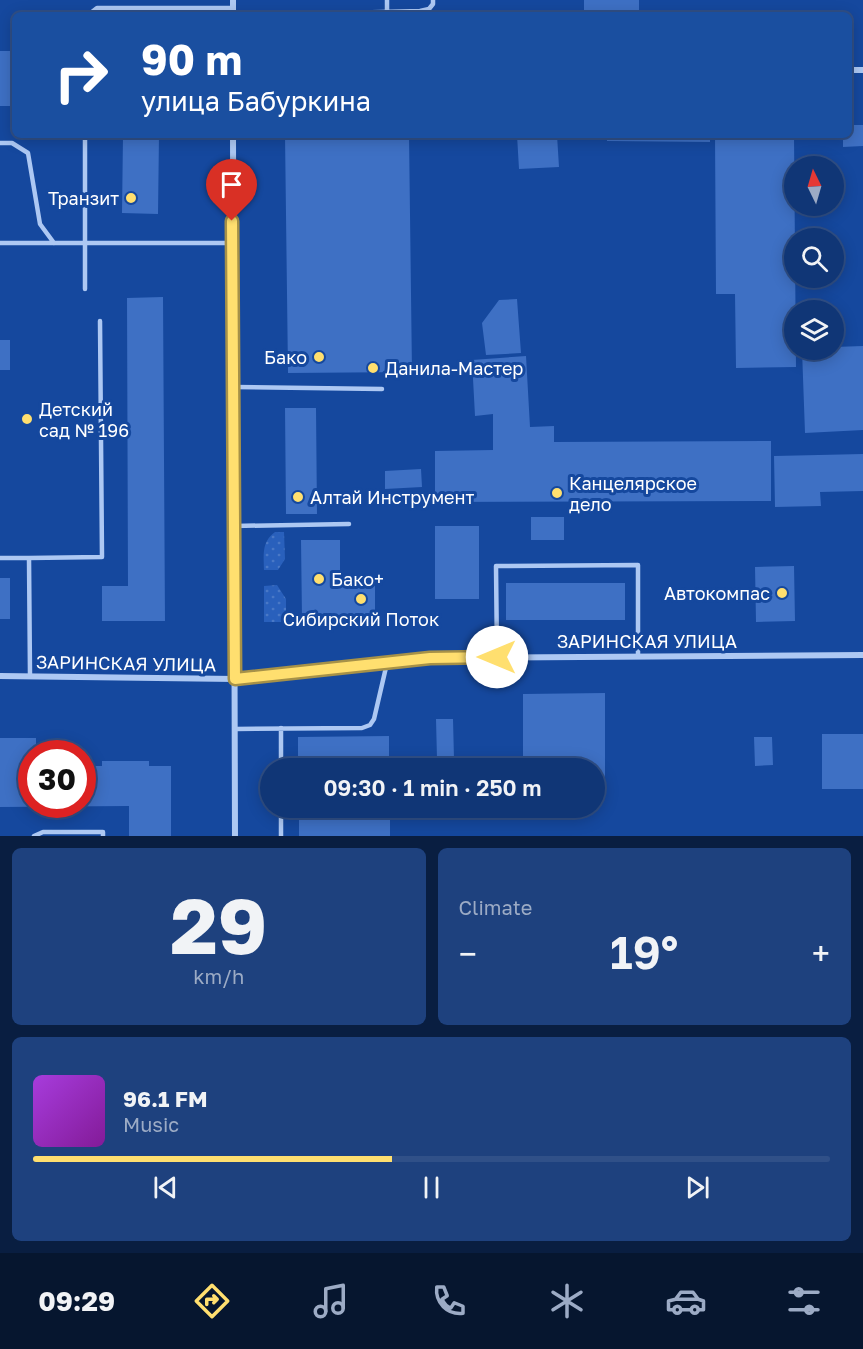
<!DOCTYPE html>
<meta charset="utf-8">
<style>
body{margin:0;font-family:"Golos Text",sans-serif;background:#1e417e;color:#f1f3f6;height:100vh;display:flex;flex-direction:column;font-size:22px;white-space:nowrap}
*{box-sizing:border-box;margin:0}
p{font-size:20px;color:#9cabc5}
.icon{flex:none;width:33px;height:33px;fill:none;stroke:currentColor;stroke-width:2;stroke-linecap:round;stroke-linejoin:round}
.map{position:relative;height:836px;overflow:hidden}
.side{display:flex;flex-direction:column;gap:12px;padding:12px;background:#091e41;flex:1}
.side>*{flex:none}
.hud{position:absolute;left:12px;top:12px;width:840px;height:126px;border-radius:9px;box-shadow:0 3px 15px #0003,0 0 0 2px #305088;background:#1a4fa0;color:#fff;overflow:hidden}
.needle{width:39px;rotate:355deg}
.fabs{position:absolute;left:784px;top:156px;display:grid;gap:12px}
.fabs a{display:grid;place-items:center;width:60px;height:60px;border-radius:50%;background:#103676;box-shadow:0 3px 15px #0003,0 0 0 2px #305088;font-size:30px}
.speed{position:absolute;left:18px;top:740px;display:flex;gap:12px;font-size:30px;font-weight:700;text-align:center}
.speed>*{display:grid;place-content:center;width:78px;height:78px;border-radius:50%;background:#103676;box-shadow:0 3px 15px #0003,0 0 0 2px #305088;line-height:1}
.speed .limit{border:9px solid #d22;background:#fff;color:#111}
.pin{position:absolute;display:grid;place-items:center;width:51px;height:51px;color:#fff;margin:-62px -26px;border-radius:50% 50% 50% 0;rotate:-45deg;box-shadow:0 0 6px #0007}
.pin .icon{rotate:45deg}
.me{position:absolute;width:66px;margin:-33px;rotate:270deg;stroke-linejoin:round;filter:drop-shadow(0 0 4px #0008)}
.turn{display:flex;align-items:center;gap:21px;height:126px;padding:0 30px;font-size:27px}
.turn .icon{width:78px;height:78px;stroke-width:2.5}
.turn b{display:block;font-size:42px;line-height:51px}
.big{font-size:45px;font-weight:600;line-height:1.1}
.side .widget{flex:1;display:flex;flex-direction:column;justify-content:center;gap:9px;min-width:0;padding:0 21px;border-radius:9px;background:#1e417e}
.side .dial{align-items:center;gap:0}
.dial b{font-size:78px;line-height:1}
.song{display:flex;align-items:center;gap:18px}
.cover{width:72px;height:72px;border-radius:9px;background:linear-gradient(135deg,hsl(280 70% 55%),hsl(290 70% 35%))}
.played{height:6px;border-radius:3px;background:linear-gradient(90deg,#ffdf6f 45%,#305088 45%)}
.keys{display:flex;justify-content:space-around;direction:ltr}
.heat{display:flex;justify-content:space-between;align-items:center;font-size:33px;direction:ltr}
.side .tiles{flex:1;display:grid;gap:12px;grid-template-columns:1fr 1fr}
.widget:last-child{grid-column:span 2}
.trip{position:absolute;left:260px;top:758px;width:345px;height:60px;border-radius:30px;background:#103676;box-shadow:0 3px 15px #0003,0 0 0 2px #305088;font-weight:600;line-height:60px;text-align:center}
.menu{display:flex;height:96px;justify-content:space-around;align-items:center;background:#06162f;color:#9cabc5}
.menu .icon{width:42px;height:42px}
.menu .active{color:#ffdf6f}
.menu b{font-size:27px;color:#f1f3f6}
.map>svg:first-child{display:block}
.grass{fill:url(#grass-dots)}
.building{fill:#3e70c4}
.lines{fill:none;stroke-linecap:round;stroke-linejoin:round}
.lane{stroke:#adc8f3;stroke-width:4.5}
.street{stroke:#adc8f3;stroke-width:6}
.route-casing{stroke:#a69148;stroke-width:15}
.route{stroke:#ffdf6f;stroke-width:10}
.poi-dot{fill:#ffdf6f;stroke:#15489e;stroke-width:2}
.labels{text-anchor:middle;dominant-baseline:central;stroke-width:6;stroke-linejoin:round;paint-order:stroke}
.poi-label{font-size:18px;fill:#fff;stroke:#15489e;text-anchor:start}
.street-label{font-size:18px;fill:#fff;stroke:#15489e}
</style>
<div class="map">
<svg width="863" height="836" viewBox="0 0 863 836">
<defs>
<pattern id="grass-dots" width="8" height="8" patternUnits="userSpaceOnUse" patternTransform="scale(1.5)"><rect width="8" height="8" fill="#2960bc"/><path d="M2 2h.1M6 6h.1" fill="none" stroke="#4978c6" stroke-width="1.8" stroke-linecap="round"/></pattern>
</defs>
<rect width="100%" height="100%" fill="#15489e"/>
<path class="grass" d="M275,532H284L285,559L278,570H264C264,556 261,542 275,532Z
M277,585L286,599V622H264V586Z"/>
<path class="building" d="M584,0H639V15H584Z
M0,51H15V106H0Z
M849,125H863V146L843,147V135H849Z
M123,135H159L158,214L122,213Z
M285,135H409L412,372L288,373Z
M517,135H557L559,167L519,169Z
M607,135H710V142L607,141Z
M715,135H794L796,367L736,368L735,294H716Z
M163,297L165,621H102V586H128L127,298Z
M517,299L521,353L486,355L482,323L499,300Z
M0,340H10V370H0Z
M863,346V430L805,433L802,350H834V347Z
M526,356L530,427L554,426V442L771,441V501L435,502V451L493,450V414L475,416L472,360Z
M285,408H316L317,514H286Z
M863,454V491L820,492L821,506L775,507L774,456Z
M421,469L422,487L385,489V471Z
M531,517H564V540H531Z
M435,526H479V599H435Z
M301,540H340V579H375V619H302Z
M794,566L795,621L756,622L755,567Z
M0,578H10V619H0Z
M506,583H625V620H506Z
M605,693V799H594V768H523V694Z
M436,719H453L454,759H437Z
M822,734H863V789H822Z
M389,736V768H298V737Z
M754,737H772L773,765L755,766Z
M0,738H36V753H32V804H82V766H102V761H149V766H171V836H129V806L0,807Z
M299,807H390V836H299Z"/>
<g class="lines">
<path class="lane" d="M387,0V15
M304,14L420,11L429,9L433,4V0
M88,15L97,8H233
M0,143H12L28,153L40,224L54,243
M0,243H232
M85,289V135
M233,387L382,389
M234,526L349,524
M0,558H29L30,676
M29,558L102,557L100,321
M497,657L496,566L638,565V656
M281,728V768
M235,729L362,728L370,725L374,719L387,663
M281,807V836
M34,836L43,832H103V836"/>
<path class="street" d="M233,15V0
M849,70H863
M233,135L235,836
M0,676L235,679L430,658L863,655"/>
</g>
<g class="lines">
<defs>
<path id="route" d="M232,221L235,679L430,658L497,657"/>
</defs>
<use href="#route" class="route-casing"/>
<use href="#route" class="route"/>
</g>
<g class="poi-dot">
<circle cx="131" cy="198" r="6"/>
<circle cx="319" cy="357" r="6"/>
<circle cx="373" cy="368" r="6"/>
<circle cx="27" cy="419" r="6"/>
<circle cx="557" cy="493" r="6"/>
<circle cx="298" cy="497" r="6"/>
<circle cx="319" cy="579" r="6"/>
<circle cx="782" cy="593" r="6"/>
<circle cx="361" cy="599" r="6"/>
</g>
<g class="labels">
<g class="poi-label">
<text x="119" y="198" text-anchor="end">Транзит</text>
<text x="307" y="357" text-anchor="end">Бако</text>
<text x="385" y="368">Данила-Мастер</text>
<text x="39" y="409">Детский<tspan x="39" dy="21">сад № 196</tspan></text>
<text x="569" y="483">Канцелярское<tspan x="569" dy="21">дело</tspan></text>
<text x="310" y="497">Алтай Инструмент</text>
<text x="331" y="579">Бако+</text>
<text x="770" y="593" text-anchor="end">Автокомпас</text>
<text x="361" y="619" text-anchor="middle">Сибирский Поток</text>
</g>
<g class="street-label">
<text x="647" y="641">ЗАРИНСКАЯ УЛИЦА</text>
<text transform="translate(126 663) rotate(1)">ЗАРИНСКАЯ УЛИЦА</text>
</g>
</g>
</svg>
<div class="fabs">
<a><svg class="needle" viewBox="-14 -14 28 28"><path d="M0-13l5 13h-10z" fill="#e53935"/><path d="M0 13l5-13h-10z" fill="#9cabc5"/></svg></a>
<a><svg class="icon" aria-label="search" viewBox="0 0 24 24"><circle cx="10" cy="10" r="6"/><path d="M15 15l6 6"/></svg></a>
<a><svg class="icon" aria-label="layers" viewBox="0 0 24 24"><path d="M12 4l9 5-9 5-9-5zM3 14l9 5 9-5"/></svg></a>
</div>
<div class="speed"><div class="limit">30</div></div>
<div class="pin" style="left:232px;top:221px;background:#d93025"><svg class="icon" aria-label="arrive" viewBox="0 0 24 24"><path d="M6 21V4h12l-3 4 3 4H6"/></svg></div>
<svg class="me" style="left:497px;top:657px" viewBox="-20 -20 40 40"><circle r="19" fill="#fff"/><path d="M0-13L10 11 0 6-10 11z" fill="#ffdf6f"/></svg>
<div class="trip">09:30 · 1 min · 250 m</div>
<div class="hud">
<div class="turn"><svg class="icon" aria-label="right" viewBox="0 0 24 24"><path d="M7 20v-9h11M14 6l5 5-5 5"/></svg><div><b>90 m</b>улица Бабуркина</div></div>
</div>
</div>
<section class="side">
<div class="tiles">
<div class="widget dial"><b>29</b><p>km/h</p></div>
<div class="widget"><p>Climate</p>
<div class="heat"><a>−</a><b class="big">19°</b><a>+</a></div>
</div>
<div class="widget">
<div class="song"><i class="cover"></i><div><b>96.1 FM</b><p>Music</p></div></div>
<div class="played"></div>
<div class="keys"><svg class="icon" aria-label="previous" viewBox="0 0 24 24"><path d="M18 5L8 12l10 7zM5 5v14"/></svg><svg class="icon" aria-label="pause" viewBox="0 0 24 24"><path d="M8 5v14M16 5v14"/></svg><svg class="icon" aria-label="next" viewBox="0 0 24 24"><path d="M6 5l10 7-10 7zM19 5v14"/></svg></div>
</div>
</div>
</section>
<nav class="menu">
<b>09:29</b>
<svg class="icon active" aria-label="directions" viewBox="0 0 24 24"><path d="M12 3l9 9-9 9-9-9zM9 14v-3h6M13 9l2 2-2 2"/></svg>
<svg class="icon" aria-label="music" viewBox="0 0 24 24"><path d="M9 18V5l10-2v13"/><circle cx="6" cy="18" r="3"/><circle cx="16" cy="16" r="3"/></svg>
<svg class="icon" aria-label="phone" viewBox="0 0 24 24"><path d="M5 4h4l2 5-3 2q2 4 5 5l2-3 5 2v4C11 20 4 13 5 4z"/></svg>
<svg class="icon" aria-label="climate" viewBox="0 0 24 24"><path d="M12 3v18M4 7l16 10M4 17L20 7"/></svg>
<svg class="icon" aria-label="car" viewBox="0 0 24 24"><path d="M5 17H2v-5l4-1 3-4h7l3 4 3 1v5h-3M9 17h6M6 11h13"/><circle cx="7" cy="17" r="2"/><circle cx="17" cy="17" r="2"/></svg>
<svg class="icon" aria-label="filters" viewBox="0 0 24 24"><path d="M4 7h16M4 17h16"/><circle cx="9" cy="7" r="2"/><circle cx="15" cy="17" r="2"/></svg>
</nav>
